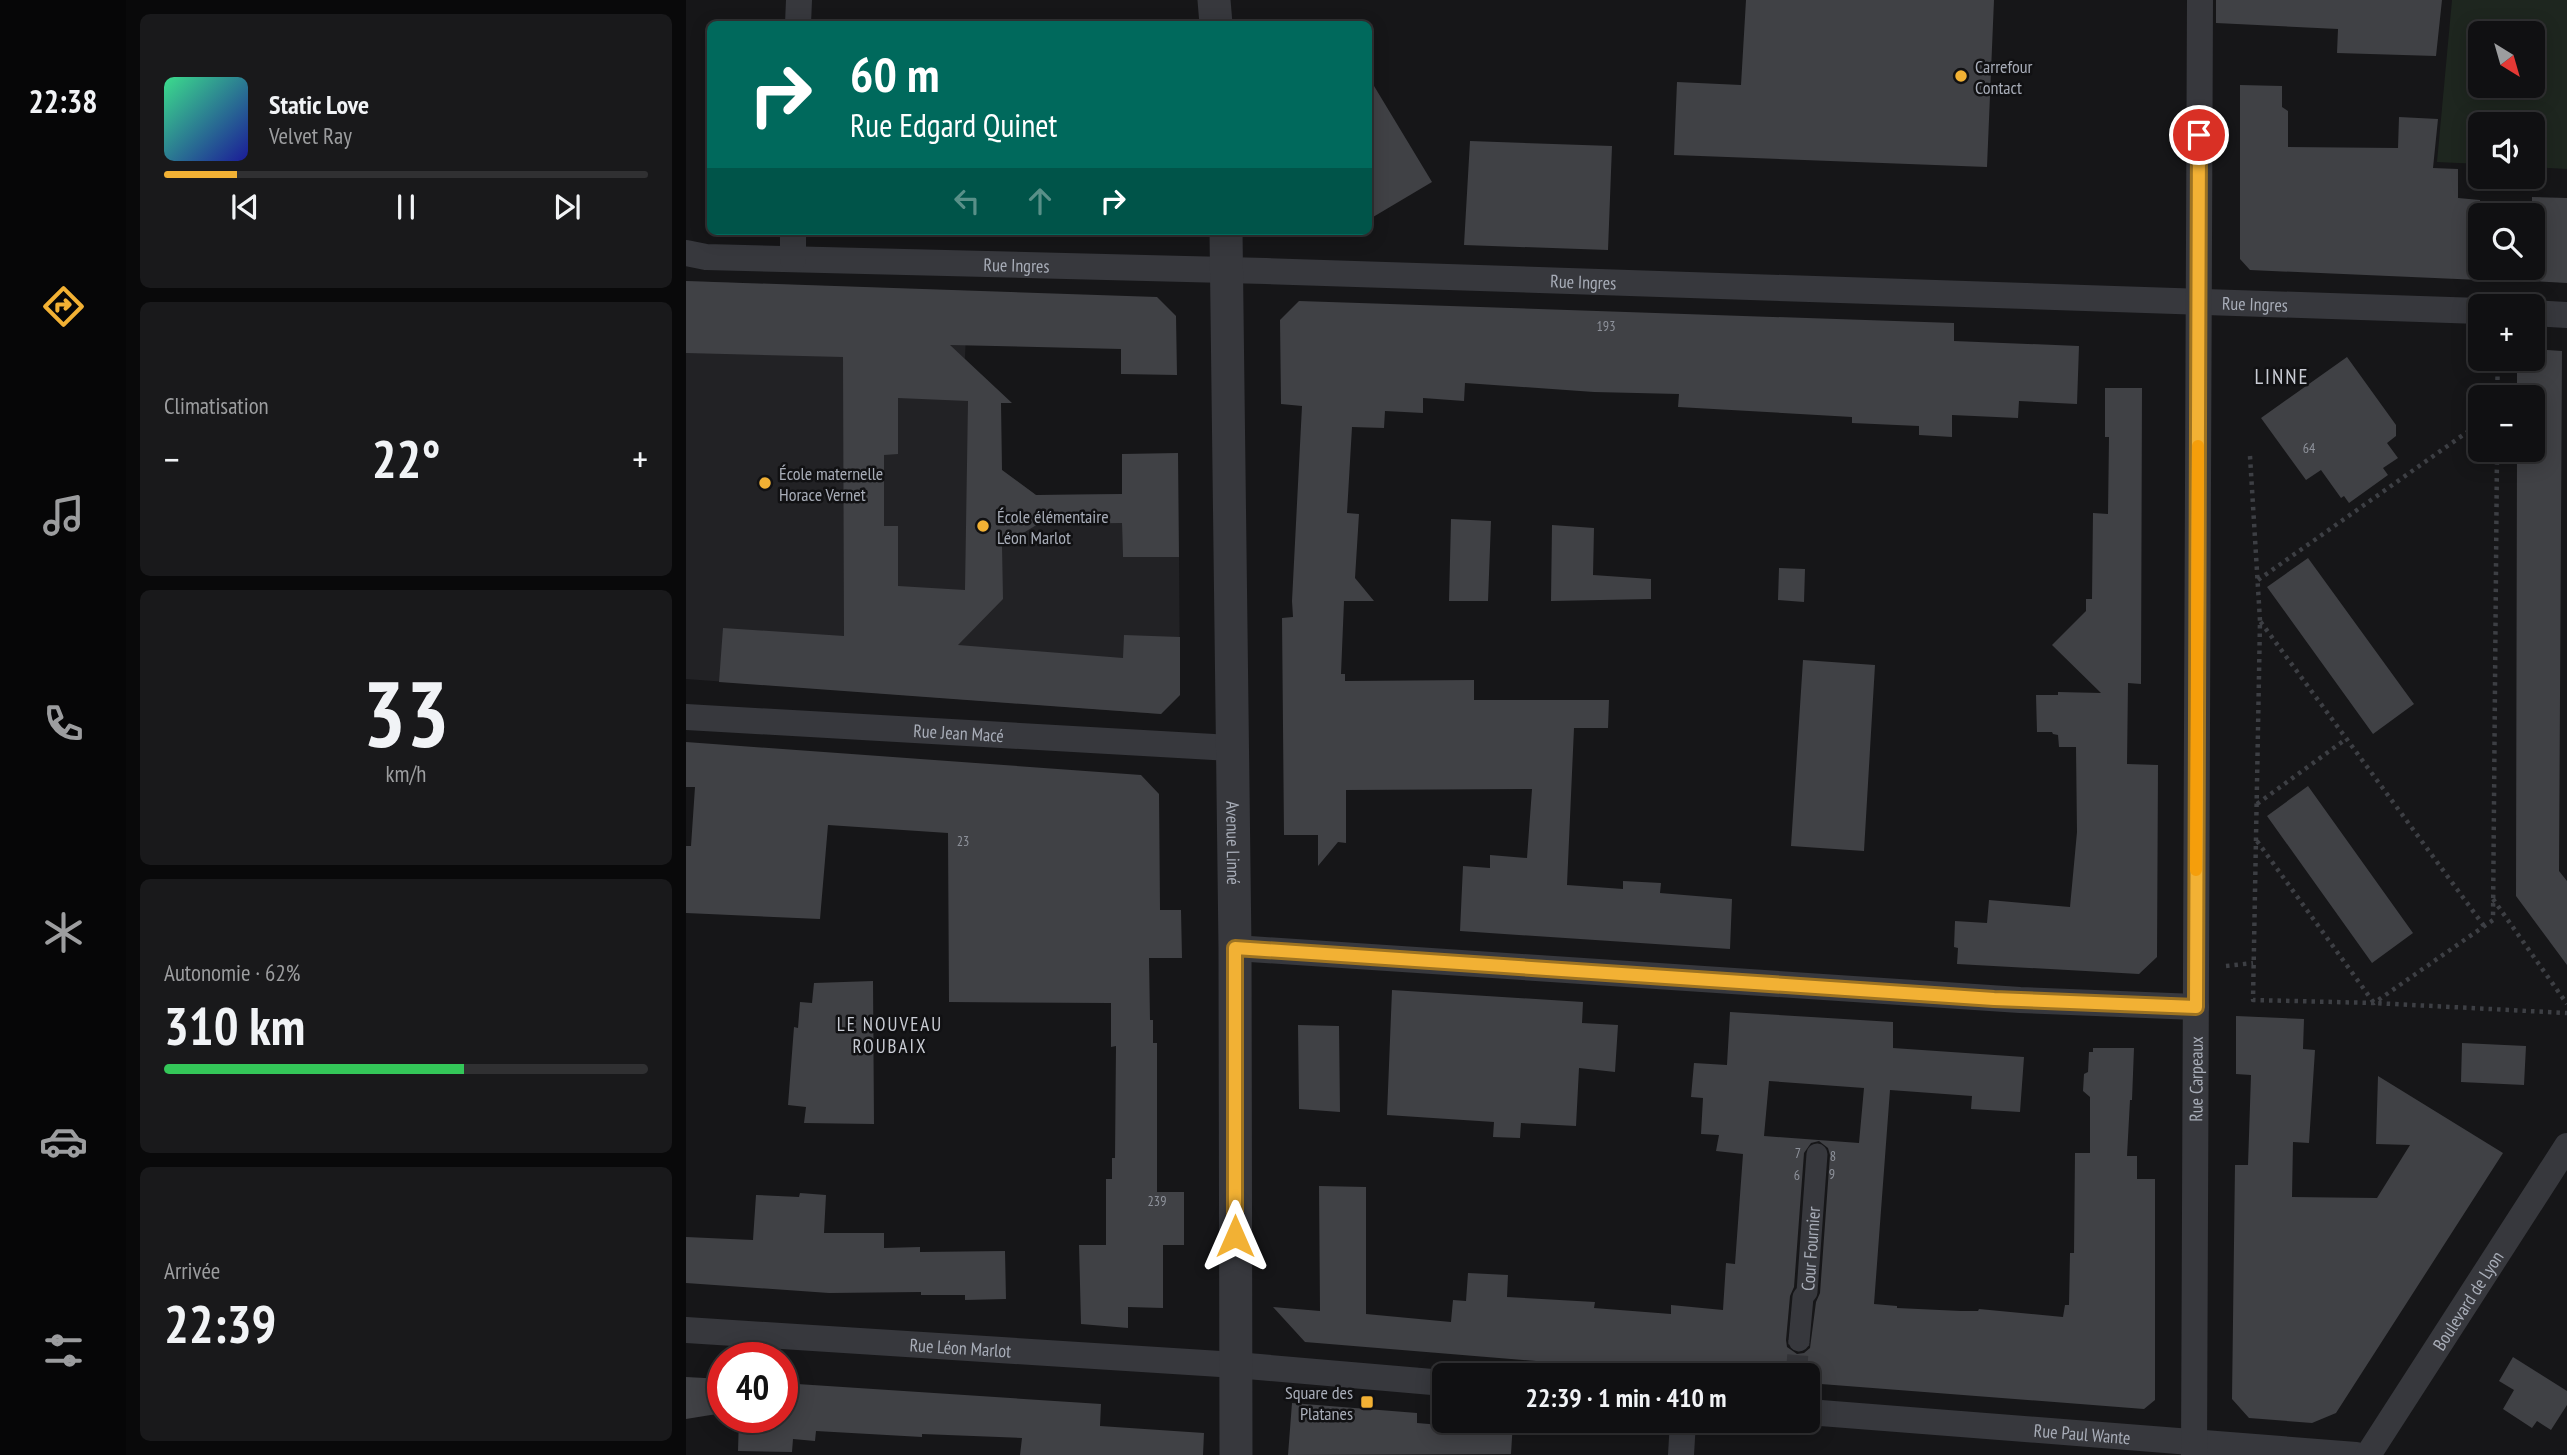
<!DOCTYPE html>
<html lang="fr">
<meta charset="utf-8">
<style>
body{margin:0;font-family:"PT Sans Narrow",sans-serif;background:#19191b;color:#f1f3f6;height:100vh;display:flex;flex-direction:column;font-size:26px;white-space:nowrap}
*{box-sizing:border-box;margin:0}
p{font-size:23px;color:#9c9d9f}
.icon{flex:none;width:38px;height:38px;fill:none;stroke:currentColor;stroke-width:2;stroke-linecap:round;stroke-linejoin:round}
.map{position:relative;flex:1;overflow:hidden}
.details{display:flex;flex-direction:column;gap:14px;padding:14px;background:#09090a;width:560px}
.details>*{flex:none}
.top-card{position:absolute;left:21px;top:21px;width:665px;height:214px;border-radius:10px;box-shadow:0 4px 18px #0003,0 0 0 2px #303032;background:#00695c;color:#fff;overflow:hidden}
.needle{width:46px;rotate:143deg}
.fabs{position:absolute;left:1782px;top:21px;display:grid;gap:14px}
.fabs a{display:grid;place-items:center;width:77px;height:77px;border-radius:10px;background:#101012;box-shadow:0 4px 18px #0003,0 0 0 2px #303032;font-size:35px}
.speed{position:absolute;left:21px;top:1342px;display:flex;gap:14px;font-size:35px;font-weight:700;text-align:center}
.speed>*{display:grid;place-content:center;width:91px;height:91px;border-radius:50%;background:#101012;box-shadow:0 4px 18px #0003,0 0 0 2px #303032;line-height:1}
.speed .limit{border:10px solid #d22;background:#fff;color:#111}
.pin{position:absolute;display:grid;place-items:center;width:60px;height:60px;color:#fff;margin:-30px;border:4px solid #fff;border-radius:50%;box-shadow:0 2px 7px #0007}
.me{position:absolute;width:77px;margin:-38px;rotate:0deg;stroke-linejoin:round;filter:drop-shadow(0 0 5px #0008)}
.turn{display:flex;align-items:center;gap:24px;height:147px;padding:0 28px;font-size:32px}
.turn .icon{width:91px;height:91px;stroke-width:2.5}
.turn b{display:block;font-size:49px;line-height:60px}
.lanes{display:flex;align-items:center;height:66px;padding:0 28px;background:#0003;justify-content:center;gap:35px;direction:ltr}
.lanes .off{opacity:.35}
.big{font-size:52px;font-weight:700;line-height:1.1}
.details .tile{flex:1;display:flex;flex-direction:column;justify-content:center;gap:10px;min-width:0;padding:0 24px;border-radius:10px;background:#19191b}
.details .dial{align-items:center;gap:0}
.dial b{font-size:91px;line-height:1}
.song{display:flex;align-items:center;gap:21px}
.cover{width:84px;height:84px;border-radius:10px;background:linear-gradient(135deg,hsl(150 70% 55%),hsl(240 70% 35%))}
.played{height:7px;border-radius:4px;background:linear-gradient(90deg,#f2b134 15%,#303032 15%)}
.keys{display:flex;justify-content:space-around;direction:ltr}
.heat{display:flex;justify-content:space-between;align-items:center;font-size:38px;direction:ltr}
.charge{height:10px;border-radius:5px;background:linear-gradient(90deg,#34c759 62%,#303032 0)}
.trip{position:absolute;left:746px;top:1363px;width:388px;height:70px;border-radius:10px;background:#101012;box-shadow:0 4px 18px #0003,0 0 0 2px #303032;font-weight:700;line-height:70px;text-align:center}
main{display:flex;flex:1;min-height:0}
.menu{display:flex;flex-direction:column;width:126px;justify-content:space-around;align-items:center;background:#060607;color:#9c9d9f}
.menu .icon{width:49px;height:49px}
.menu .active{color:#f2b134}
.menu b{font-size:32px;color:#f1f3f6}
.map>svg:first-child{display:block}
.built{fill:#222225}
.green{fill:#1e261f;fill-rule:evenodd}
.building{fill:#404145;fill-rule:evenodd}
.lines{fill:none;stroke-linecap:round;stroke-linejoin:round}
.pedestrian-tunnel{stroke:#333438;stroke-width:21;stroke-dasharray:21 10;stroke-linecap:butt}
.path{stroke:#3d3f44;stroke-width:4.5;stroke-dasharray:3.5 5;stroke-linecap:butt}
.pedestrian{stroke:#37383d;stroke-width:21}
.minor{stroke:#37383d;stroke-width:26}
.tertiary{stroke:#37383d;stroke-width:33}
.route-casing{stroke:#9d7322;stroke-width:18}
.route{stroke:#f2b134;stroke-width:12}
.slow{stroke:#f59e0b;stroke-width:12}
.poi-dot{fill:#f2b134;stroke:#111113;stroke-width:2.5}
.labels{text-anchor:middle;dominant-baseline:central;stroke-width:5;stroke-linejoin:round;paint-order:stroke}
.number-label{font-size:14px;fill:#8e929b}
.poi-label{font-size:18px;fill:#a8adb8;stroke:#111113;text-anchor:start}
.street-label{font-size:18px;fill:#a8adb8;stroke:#111113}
.neighbourhood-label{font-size:19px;letter-spacing:2px;fill:#c9ccd4;stroke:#111113}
.quarter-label{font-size:21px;letter-spacing:2px;fill:#c9ccd4;stroke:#111113}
</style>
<main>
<nav class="menu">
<b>22:38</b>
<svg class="icon active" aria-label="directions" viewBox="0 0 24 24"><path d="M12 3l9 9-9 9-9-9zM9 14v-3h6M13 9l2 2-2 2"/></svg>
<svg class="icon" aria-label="music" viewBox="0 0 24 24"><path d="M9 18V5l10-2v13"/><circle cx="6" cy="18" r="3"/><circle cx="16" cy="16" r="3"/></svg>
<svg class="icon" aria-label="phone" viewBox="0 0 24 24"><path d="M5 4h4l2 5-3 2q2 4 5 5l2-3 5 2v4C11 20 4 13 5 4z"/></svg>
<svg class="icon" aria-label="climate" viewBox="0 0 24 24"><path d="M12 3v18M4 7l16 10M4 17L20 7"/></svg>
<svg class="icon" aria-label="car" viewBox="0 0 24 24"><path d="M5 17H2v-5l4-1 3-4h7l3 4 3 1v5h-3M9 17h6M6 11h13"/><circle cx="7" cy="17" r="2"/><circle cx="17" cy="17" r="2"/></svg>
<svg class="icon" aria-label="filters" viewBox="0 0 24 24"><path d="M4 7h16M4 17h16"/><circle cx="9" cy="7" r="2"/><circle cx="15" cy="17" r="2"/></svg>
</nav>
<section class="details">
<div class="tile">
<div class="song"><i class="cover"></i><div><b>Static Love</b><p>Velvet Ray</p></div></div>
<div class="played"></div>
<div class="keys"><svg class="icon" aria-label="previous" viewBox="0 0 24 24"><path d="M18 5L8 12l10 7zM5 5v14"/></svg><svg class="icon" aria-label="pause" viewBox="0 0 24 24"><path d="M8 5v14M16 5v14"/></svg><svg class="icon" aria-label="next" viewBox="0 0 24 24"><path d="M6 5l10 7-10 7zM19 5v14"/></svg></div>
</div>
<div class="tile"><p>Climatisation</p>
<div class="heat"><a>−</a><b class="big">22°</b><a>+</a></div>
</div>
<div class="tile dial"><b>33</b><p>km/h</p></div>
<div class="tile"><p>Autonomie · 62%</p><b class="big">310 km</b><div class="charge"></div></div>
<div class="tile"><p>Arrivée</p><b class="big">22:39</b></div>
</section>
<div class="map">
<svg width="1881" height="1455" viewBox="0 0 1881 1455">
<rect width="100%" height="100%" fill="#161618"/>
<path class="built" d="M0,281L282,291L278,378L316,470L350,495L436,494L437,557H493L494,695L475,714L0,679Z"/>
<path class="green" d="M1766,0H1881V169L1846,167V124H1794V164L1751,162ZM1794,33H1846V86H1794Z"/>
<path class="building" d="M1060,0H1308L1301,167L988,155L991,82L1055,85Z
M1530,0H1756L1750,56L1651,53L1652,29L1530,23Z
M682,76L746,182L682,220Z
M1554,85L1596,86V107L1602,111V147L1712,148L1713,117L1752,119L1747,168L1772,169V198L1794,200V280L1564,270L1554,259Z
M784,141L926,146L922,250L778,245Z
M1846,197L1881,198V283L1846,281Z
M0,281L471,297L490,316L491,375L435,374V349L264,345L326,403H315L316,470L350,495L436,494V454L492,453L493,557H437L436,523L352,524L316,546L317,599L272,645L437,658L438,635L494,637V695L475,714L33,682L37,628L158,636L157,357L0,353ZM212,398L282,401L279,590L212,586V526H198V455L212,454Z
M613,301L1268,323V341L1393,346L1391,404L1333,401L1332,418L1266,415V437L1233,435V426L1166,423V417L992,407L993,394L908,392L779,383L778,401L737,398V413L699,411L698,428L666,427L661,513L673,514L669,578L688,601H658L655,674H659V681L788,680V700H923L922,728H888L881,885L937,889V881L975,883L974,893L1046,899L1044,949L774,931L777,866L804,868V855L841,858L846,789L660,790V843L652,842L632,866V835H598L596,618L607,617L606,601L616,406L595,404L594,320Z
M1846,349L1876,351L1873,871L1881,881V965L1830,896L1831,450H1846V397H1831V359H1846Z
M1661,357L1710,425V436L1701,443L1712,458L1697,468L1702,475L1663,503L1658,496L1655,498L1635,470L1620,480L1575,418Z
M1419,388H1456L1455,684L1442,683L1441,764L1472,765L1471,957L1453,974L1271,964L1272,948L1268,947L1269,921L1301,923L1303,900L1384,907L1391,832L1390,747H1373L1372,735L1367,734L1366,732H1351L1350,695H1372V692L1415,693L1366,645L1400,611V599H1406L1407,513L1422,514L1423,437H1419Z
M765,519L805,521L802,601H763Z
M866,525L908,528L907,575L965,579V599L865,601Z
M1622,558L1728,704L1687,734L1581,587Z
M1093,568L1119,569L1118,602L1092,600Z
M1117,660L1189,665L1178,851L1105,846Z
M0,742L455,775L473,794L474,910H495L496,958H463L464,1020H467V1043H471V1192H498V1245H477V1308L442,1307V1328L395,1324L393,1245H420V1179H426V1158H429L430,1046L425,1047V1003L263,1002L262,833L142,825L134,919L0,913V846H5L9,787H0Z
M1622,786L1727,933L1686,963L1581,816Z
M187,981L188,1124L118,1123L120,1107L102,1105L108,1027L112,1028L114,1002L126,1003L128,983Z
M706,990L897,1002L896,1023L932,1025L929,1072L893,1068L890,1126L835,1123L834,1138L807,1137L808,1122L701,1115Z
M1044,1012L1207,1022V1048L1338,1057L1334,1112L1285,1109L1286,1096L1204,1090L1188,1304L1211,1306V1308L1275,1311H1292L1293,1309L1377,1317L1379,1305H1383L1384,1253H1388L1389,1153H1404V1097L1397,1091L1398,1074L1402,1072L1403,1052H1407V1048H1448L1446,1100H1444L1441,1156H1451V1179H1469V1400L1458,1409L1122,1383V1376H1031L619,1342L587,1307L634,1311L633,1186L680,1187V1314L765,1322L767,1300L780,1301L782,1273L822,1275L821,1297L909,1302L908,1308L985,1314V1305L1037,1310L1040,1263L1049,1264L1057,1154L1030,1151L1033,1135L1015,1134L1017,1098L1005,1097L1008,1063L1041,1065ZM1083,1081L1178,1088L1173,1143L1078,1136ZM1133,1141L1142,1148L1144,1155L1134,1293L1130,1302L1124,1348L1118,1353L1111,1354L1101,1347L1100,1340L1104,1296L1108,1287L1118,1153L1125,1143Z
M1550,1016L1618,1019L1617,1049L1629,1050L1623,1143L1607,1142L1606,1197L1691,1198L1724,1145L1690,1144L1692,1076L1817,1153L1650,1413L1626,1423L1563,1418L1546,1399L1549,1165H1562L1565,1075L1550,1074Z
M612,1025L653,1026L654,1112L613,1109Z
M1776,1043L1840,1046L1838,1085L1775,1082Z
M114,1193L140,1195L138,1233H198V1248L234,1247V1252L319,1251L320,1299L279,1300V1295H235V1292L143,1293L0,1283V1237L67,1240L70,1195L113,1197Z
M1827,1357L1881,1391V1405L1865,1430L1851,1421L1846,1428L1817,1409L1828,1390L1813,1381Z
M0,1377L37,1379V1413L0,1419Z
M96,1383L415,1404L414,1426L518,1433L517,1455H334L336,1438L236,1434V1437L130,1431L129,1441L107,1439L106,1452L52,1451L53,1418H96Z
M606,1403L731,1413V1423L791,1428L792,1421H827L825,1454L602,1455Z"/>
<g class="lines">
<path class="pedestrian-tunnel" d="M1110,1376L1113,1341"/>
<path class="path" d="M1811,397L1812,359
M1564,456L1574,621
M1572,580L1794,423
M1571,804L1660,739
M1571,841L1688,1003L1881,1013
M1807,899L1881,1004
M1798,926L1574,621L1567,1000L1688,1003L1807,920L1811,450
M1540,966L1567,963"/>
<path class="pedestrian" id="s1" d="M1113,1341L1117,1297L1121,1292L1131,1154"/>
<g class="minor">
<path d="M112,24L113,0"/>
<path id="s2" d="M0,253L20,257L580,271L1794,311"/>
<path d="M107,259V231"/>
<path d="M1846,313L1881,315"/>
<path id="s3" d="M0,717L545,748"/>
<path d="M549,948L1334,1000L1510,1007"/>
<path id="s4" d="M0,1330L550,1365L758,1383"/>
<path id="s5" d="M1122,1412L1670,1455"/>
<path d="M995,1455L997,1421"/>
<path id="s6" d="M1508,1455L1514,0"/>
<path id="s7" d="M1682,1455L1881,1146"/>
</g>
<g class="tertiary">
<path d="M528,0L530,24"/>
<path id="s8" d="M540,231L549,948L550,1455"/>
</g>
</g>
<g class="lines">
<defs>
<path id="route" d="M549,1236V948L1308,999L1510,1007L1513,135"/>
</defs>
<use href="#route" class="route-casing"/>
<use href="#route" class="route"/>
<path class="slow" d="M1510,870L1512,446"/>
</g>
<g class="poi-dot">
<circle cx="1275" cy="76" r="7"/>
<circle cx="79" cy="483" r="7"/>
<circle cx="297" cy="526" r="7"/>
<rect x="674" y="1395" width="14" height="14" rx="3.5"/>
</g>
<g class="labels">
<g class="number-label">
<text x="920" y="326">193</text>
<text x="1623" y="448">64</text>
<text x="277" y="841">23</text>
<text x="1112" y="1153">7</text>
<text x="1147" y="1156">8</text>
<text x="1146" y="1174">9</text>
<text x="1111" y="1175">6</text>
<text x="471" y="1201">239</text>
</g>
<g class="poi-label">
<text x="1289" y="66">Carrefour<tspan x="1289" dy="21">Contact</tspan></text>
<text x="93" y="473">École maternelle<tspan x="93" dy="21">Horace Vernet</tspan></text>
<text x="311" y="516">École élémentaire<tspan x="311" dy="21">Léon Marlot</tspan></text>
<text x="667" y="1392" text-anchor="end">Square des<tspan x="667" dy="21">Platanes</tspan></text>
</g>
<g class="street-label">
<text stroke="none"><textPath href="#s2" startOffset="331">Rue Ingres</textPath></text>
<text stroke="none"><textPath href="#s2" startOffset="898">Rue Ingres</textPath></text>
<text stroke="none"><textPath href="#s2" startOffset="1570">Rue Ingres</textPath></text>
<text stroke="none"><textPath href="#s3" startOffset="273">Rue Jean Macé</textPath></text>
<text stroke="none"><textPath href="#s8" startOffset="612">Avenue Linné</textPath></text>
<text stroke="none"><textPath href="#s6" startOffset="376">Rue Carpeaux</textPath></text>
<text stroke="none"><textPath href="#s1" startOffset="94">Cour Fournier</textPath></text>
<text stroke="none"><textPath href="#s7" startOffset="184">Boulevard de Lyon</textPath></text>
<text stroke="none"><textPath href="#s4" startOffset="275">Rue Léon Marlot</textPath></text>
<text stroke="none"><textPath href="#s5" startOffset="275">Rue Paul Wante</textPath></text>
</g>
<g class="neighbourhood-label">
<text x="204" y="1024">LE NOUVEAU<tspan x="204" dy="22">ROUBAIX</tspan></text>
</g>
<g class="quarter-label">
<text x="1596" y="376">LINNE</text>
</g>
</g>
</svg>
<div class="fabs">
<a><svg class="needle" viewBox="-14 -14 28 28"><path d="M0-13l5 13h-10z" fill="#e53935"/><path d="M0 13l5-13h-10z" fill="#9c9d9f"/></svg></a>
<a><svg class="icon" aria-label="sound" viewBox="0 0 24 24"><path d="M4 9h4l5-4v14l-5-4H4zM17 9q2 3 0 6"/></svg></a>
<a><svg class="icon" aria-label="search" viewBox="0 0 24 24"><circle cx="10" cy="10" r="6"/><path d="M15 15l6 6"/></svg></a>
<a>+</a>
<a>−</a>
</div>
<div class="speed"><div class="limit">40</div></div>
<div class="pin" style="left:1513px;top:135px;background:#d93025"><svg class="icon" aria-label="arrive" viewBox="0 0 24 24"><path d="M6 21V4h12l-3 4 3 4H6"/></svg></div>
<svg class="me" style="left:549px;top:1236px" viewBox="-20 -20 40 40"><path d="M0-17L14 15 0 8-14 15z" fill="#f2b134" stroke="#fff" stroke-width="4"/></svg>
<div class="trip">22:39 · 1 min · 410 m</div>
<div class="top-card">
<div class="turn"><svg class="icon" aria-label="right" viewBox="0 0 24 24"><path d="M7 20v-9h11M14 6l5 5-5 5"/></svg><div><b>60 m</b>Rue Edgard Quinet</div></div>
<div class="lanes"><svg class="icon off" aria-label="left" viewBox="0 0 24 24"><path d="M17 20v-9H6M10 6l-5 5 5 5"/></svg><svg class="icon off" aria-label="ahead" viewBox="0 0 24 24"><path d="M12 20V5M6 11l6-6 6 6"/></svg><svg class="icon" aria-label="right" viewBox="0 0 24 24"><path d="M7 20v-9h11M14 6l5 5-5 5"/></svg></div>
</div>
</div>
</main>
